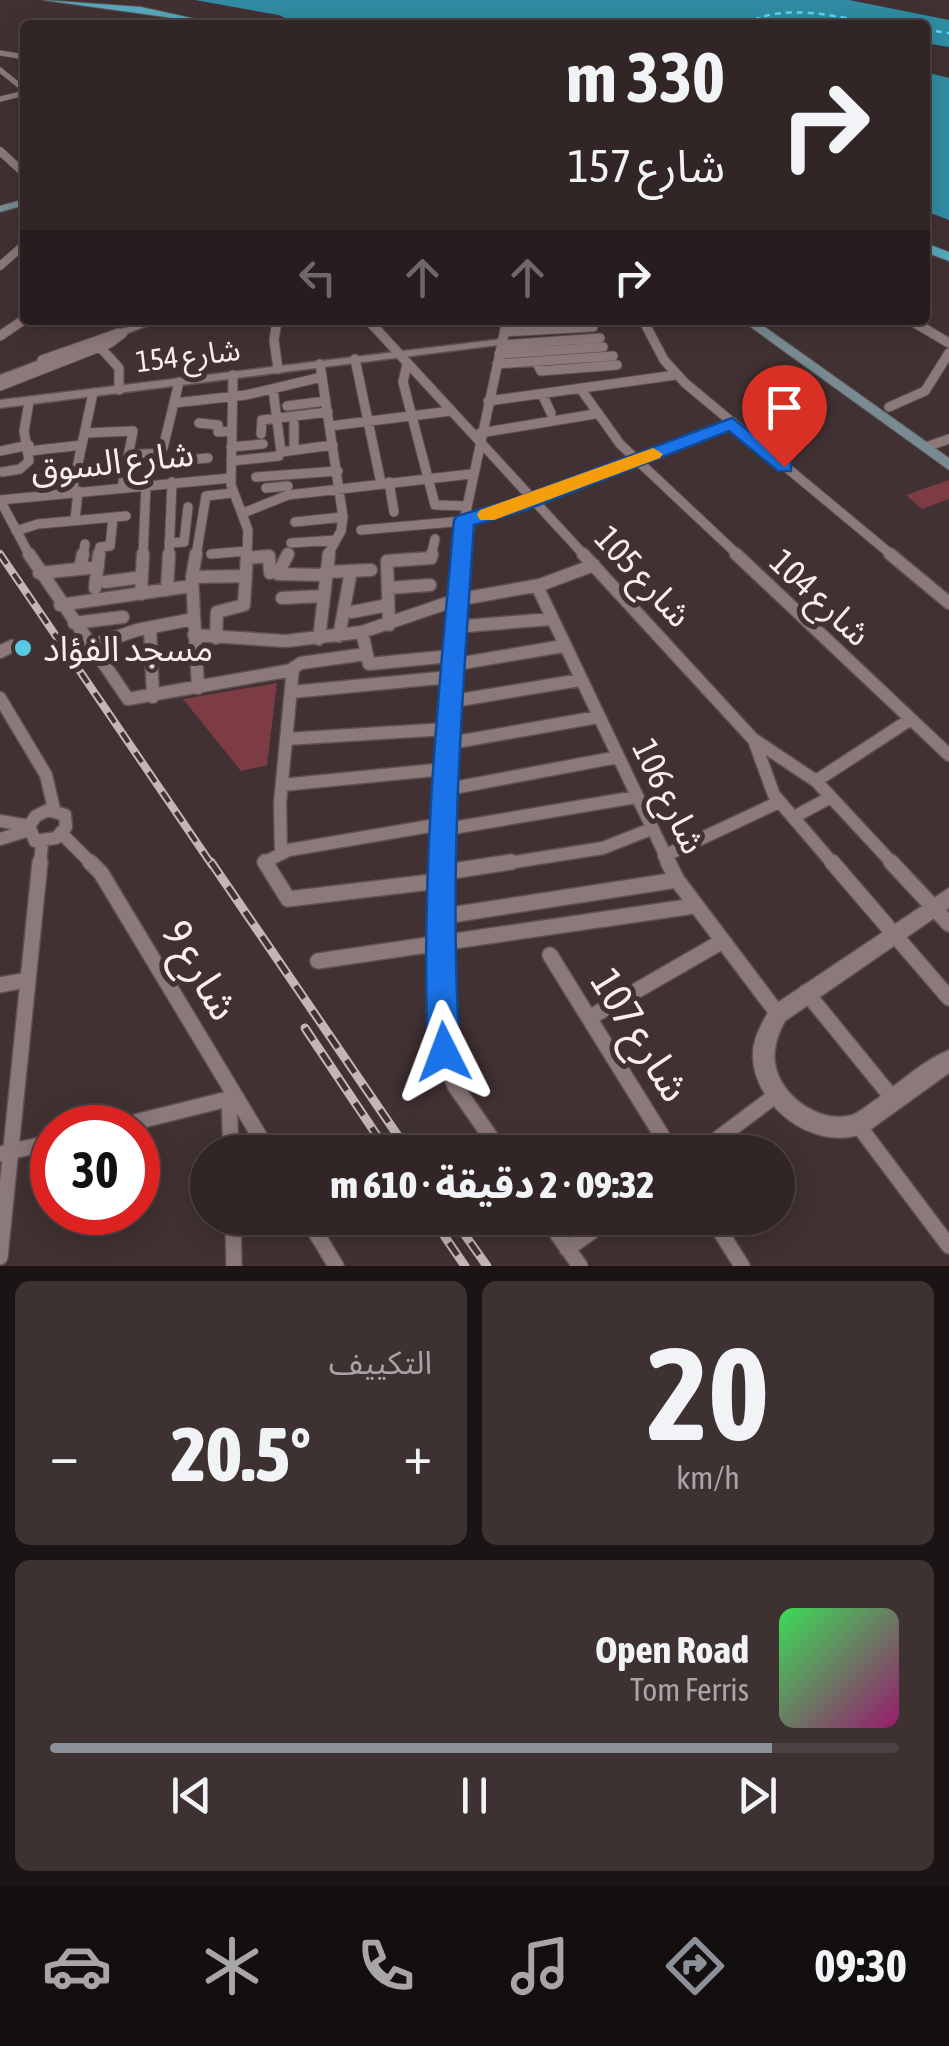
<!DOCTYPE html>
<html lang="ar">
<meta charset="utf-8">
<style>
body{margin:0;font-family:"Asap Condensed","Noto Sans Arabic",sans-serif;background:#3d3132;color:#f1f3f6;direction:rtl;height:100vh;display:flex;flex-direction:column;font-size:38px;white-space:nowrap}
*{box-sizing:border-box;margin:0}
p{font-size:32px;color:#a8a5a7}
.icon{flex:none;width:55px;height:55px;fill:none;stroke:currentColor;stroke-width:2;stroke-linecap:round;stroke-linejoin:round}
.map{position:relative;height:1266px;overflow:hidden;direction:ltr}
.drawer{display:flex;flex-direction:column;gap:15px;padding:15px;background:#1b1415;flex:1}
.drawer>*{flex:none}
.top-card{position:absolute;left:20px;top:20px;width:910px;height:305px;border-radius:10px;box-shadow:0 5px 25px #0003,0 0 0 2px #4c4243;direction:rtl;background:#312526;color:#f1f3f6;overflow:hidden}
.speed{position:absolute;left:30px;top:1105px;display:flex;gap:20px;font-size:50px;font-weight:700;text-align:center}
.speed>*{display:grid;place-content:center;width:130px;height:130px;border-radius:50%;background:#312526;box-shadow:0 5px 25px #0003,0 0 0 2px #4c4243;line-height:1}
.speed .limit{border:15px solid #d22;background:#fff;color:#111}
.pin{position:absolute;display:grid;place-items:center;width:85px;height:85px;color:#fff;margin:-102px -42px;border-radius:50% 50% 50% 0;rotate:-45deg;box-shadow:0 0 10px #0007}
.pin .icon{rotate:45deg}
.me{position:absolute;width:110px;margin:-55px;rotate:357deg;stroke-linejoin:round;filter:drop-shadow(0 0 8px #0008)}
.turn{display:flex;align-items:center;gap:35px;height:210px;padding:0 40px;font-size:45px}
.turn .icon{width:130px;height:130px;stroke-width:2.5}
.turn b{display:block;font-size:70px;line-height:85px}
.lanes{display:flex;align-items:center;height:95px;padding:0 40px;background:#0003;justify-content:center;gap:50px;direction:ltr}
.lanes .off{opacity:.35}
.big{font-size:75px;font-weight:800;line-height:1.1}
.drawer .widget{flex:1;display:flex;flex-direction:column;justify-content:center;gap:15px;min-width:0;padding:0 35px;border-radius:15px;background:#3d3132}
.drawer .dial{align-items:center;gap:0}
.dial b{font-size:130px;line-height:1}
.song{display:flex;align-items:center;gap:30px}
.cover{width:120px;height:120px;border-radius:15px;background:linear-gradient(135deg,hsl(130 70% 55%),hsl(320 70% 35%))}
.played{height:10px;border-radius:5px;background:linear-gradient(90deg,#8c9099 85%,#4c4243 85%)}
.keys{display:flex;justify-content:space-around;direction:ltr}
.heat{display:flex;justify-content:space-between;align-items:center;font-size:55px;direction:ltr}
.drawer .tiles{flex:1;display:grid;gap:15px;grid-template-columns:1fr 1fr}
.widget:last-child{grid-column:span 2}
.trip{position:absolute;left:190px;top:1135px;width:605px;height:100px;border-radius:50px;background:#312526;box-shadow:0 5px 25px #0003,0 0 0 2px #4c4243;font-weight:800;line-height:100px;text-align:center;direction:rtl}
.tab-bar{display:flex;height:160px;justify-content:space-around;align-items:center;background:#140f0f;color:#a8a5a7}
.tab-bar .icon{width:70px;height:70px}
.tab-bar .active{color:#8c9099}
.tab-bar b{font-size:45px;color:#f1f3f6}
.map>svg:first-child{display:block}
.water{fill:#308da3}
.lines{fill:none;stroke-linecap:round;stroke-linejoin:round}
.ferry{stroke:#54d8f7;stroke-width:2.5;stroke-dasharray:6 5;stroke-linecap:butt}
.building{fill:#7d3c44}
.minor-far4-casing{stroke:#5e5051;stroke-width:6}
.minor-far3-casing{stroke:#5e5051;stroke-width:9}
.minor-far2-casing{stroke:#5e5051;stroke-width:11}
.minor-far1-casing{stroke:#5e5051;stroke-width:15}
.minor-casing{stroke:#5e5051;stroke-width:18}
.tertiary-casing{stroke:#5e5051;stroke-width:3}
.secondary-casing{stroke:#5e5051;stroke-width:2}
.trunk-casing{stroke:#5e5051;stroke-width:2}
.minor-far4{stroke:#8c797a;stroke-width:5}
.minor-far3{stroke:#8c797a;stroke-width:8}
.minor-far2{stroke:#8c797a;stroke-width:9}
.minor-far1{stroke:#8c797a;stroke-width:12}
.minor{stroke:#8c797a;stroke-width:15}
.tertiary{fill:#8c797a;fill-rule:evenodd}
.secondary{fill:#788b93;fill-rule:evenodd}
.trunk{fill:#56a9bd;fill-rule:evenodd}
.rail-far1-casing{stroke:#c2b6b7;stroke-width:8}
.rail-casing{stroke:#c2b6b7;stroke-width:9}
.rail-far1{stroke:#413132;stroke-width:4;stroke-dasharray:12;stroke-linecap:butt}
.rail{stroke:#413132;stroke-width:5;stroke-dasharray:15;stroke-linecap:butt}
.route{fill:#1a73e8;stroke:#114b97;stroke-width:2.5}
.slow{fill:#f59e0b}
.poi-dot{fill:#58c9e3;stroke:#413132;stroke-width:4}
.labels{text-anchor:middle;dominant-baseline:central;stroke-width:10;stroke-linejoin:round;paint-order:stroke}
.far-street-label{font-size:30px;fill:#f9eeef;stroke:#413132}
.street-label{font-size:35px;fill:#f9eeef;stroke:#413132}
.poi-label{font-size:35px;fill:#f9eeef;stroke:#413132;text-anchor:start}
.near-street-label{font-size:42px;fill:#f9eeef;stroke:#413132}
</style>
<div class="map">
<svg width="949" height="1266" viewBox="0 0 949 1266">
<rect width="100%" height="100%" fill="#413132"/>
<path class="water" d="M195,0H849L949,20V47L925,43V25H804L773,21L777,25H303L278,15Z
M925,72L949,78V220L925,211Z"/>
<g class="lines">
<path class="ferry" d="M744,25C784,0 843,19 887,25
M925,30L949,33"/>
</g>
<path class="building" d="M949,480V499L922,509L906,495Z
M277,683L267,765L241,771L183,699Z"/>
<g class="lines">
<defs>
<path id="minor-far4" d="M0,53L25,57
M0,70L25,90
M0,99L25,93"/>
<path id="minor-far3" d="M0,151L25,174
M0,266L25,244
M272,320H328"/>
<path id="minor-far2" d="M272,320H328
M368,320L585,556
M643,320L664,360L685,383L893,556
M910,320L949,343
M277,321L274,340L278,369
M504,332L593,327
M0,336L25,319
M501,345L600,338
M100,347L119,368V390
M499,354L603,347
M355,359L381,483
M42,360L119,333
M536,361L541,371L617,365
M320,364L343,517L341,531L327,556
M407,364L403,382L435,505L466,506
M497,364L613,356
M233,375L231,485L248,530L247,556
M0,386L110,343L123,333
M580,388L620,444L739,556
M273,389L281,452L333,445
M542,394L551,413
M488,401L676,375
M174,403L246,395L322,377
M287,406L326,401
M889,407L925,391L949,353
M199,423L218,425V432L232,431
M294,424V450
M330,426L451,411
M85,433L133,431L122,487
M480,433L595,414
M261,434L262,420L328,412
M231,447L263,444
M926,447L949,439
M163,448L179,382
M0,451L29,445
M30,451L82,445
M128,455L161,453V462L208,458
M231,461L279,456
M96,466L127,464
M2,472L20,469L29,461L24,431L29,402
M256,477L338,471
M389,482L394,512
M266,488L288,486
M72,491L93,393
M0,500L30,556
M0,500L231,478
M243,513L288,495L471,474
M75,520L78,491
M295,522L343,517
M361,530L464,521L491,514L732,424
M16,531L38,524L126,516
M169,543L184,542L188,507
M291,543L336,540
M211,554L247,551
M83,556L85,544
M99,556L100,547L110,546L113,518
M143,556L146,484
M169,556L172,482
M196,556L206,496L232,493
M265,556H269
M431,556L435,539
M461,556L464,521L507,320"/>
<path id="minor-far1" d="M29,554L128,699L292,670
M196,554L192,577L198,688
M288,554L278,574L324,575
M583,554L753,739L816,781L894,865
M736,554L949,755
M890,554L949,603
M247,558L269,556L270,573
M80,569L83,554
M325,572L371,570
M39,573L98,567
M192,577L246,576
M105,582L142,577
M537,586L670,865
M95,588L99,554
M388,588L430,585
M167,590L169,554
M141,594L143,554
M282,598L323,596
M60,605L191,586
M352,612L388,605
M74,623L123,617
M389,625L387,561L431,558L432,554
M454,627L551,619
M150,628L153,697
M362,632L369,664L451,656
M194,635L286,641L362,632L456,600L540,585L594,565
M339,636L351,571
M216,638L217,612L244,605L247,554
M319,639L329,554
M91,646L137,630L193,619
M0,652L12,646
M451,665L563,646
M291,692L450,677
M0,698L46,775L54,809
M448,702L580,680
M286,739L446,729
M755,743L774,795L834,865
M445,744L598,717
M816,781L911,719
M282,785L444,769
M443,790L618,757
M48,810L65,815L66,827L56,838L35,841L29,826L36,816Z
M794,817L831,797
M0,821L29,826
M441,830L636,797
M62,834L93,865
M0,839L29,830
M281,852L280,803L293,668L301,663L366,654
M664,856L779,802
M40,865L42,842
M267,865L265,862L289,850L442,824
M441,865L445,744L461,554
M495,865L603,848L651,829"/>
<path id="minor" d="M90,862L101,873L269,1152
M265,862L288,899L439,881
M441,862L438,945L446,1064L455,1086L501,1152
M668,862L677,880L778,1014
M832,862L949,998
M891,862L949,924
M440,873L511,862
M438,917L677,880
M550,955L672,1152
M318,961L694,906
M0,985L27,980
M806,992L894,1100
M589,1018L721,942
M229,1099L231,1152
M858,1125L949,1246
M111,1128L236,1097
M700,1152L776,1095
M0,1154L52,1142
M233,1218L234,1266
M307,1218L336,1266
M546,1218L580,1266
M712,1218L742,1266
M567,1249L611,1218
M0,1257L40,862"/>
<path id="tertiary" d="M147,320H162L0,382V375Z
M502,339L506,340V344L0,408V400Z
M949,888V908L785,1021C773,1043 769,1065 785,1087C799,1107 827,1122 852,1115C861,1112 870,1103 878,1098C900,1082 924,1060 949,1050V1073C928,1088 907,1103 885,1119C877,1124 869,1133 859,1135C811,1149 756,1107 753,1058C752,1039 762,1023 771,1007Z"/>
<path id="secondary" d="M25,199V205L0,212V206Z
M741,320H755L949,458V470Z"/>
<path id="trunk" d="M43,0L141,7L223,25Z
M925,243L949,252V261L925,252Z"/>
</defs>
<use href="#minor-far4" class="minor-far4-casing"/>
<use href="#minor-far3" class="minor-far3-casing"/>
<use href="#minor-far2" class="minor-far2-casing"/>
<use href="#minor-far1" class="minor-far1-casing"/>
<use href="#minor" class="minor-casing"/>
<use href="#tertiary" class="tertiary-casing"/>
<use href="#secondary" class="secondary-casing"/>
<use href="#trunk" class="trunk-casing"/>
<use href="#minor-far4" class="minor-far4"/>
<use href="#minor-far3" class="minor-far3"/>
<use href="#minor-far2" class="minor-far2"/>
<use href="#minor-far1" class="minor-far1"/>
<use href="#minor" class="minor"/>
<use href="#tertiary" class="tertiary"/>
<use href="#secondary" class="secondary"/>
<use href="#trunk" class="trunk"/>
<defs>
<path id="rail-far1" d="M0,554L212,865"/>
<path id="rail" d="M211,862L409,1152
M305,1028L388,1152
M432,1218L465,1266
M453,1218L487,1266"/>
</defs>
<use href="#rail-far1" class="rail-far1-casing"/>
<use href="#rail" class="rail-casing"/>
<use href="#rail-far1" class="rail-far1"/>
<use href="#rail" class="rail"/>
</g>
<path class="route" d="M732,418L791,463V471H778L729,431L526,510L474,525C462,701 448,876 460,1052L455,1064L444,1068L433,1064L428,1052C420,874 438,698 454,520L457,516L511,500Z"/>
<path class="slow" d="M653,448L663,454L660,458L494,520H480L477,515L480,510Z"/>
<circle class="poi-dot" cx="23" cy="648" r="10"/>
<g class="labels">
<g class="far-street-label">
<text transform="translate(188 355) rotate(-7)">شارع 154</text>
</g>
<g class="street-label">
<text transform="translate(112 461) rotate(-6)">شارع السوق</text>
<text transform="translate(644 576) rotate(47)">شارع 105</text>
<text transform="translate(821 597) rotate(43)">شارع 104</text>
<text transform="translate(670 796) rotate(64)">شارع 106</text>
</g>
<g class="poi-label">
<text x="43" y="648">مسجد الفؤاد</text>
</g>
<g class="near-street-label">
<text transform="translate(201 970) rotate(59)">شارع 9</text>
<text transform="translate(641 1035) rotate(58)">شارع 107</text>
</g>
</g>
</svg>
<div class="speed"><div class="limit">30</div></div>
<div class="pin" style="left:784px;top:467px;background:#d93025"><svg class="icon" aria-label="arrive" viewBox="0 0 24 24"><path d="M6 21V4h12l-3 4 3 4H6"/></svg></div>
<svg class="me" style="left:444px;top:1052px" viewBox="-20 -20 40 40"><path d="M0-17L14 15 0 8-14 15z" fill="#1a73e8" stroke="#fff" stroke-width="4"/></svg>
<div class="trip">09:32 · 2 دقيقة · 610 m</div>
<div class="top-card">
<div class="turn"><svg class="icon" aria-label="right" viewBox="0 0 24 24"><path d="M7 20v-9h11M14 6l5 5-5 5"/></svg><div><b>330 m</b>شارع 157</div></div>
<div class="lanes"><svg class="icon off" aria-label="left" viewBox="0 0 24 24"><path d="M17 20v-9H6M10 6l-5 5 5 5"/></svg><svg class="icon off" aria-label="ahead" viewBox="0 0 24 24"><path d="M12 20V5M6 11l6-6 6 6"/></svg><svg class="icon off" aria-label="ahead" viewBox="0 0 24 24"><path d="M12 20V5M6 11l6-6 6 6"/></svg><svg class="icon" aria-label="right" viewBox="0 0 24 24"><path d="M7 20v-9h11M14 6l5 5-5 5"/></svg></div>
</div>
</div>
<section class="drawer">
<div class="tiles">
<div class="widget dial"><b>20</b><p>km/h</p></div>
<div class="widget"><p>التكييف</p>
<div class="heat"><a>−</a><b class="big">20.5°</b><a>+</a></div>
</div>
<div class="widget">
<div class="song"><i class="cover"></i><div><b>Open Road</b><p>Tom Ferris</p></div></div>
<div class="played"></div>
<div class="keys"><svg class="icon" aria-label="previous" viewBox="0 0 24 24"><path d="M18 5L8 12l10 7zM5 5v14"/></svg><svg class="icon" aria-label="pause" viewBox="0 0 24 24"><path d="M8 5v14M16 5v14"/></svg><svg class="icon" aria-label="next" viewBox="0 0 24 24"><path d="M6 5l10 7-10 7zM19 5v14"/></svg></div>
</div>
</div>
</section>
<nav class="tab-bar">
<b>09:30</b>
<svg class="icon active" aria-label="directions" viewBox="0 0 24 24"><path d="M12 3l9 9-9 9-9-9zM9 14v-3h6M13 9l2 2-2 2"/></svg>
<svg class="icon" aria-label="music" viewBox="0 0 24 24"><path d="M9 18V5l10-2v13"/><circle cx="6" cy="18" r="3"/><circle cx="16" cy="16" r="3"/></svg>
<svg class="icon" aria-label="phone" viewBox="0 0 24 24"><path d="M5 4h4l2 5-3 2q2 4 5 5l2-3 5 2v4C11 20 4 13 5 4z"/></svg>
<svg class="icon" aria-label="climate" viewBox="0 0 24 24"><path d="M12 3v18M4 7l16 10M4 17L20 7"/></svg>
<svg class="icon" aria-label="car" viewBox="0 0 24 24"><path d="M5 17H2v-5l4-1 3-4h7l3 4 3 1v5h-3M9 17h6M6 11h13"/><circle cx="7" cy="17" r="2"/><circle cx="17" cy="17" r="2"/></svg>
</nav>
